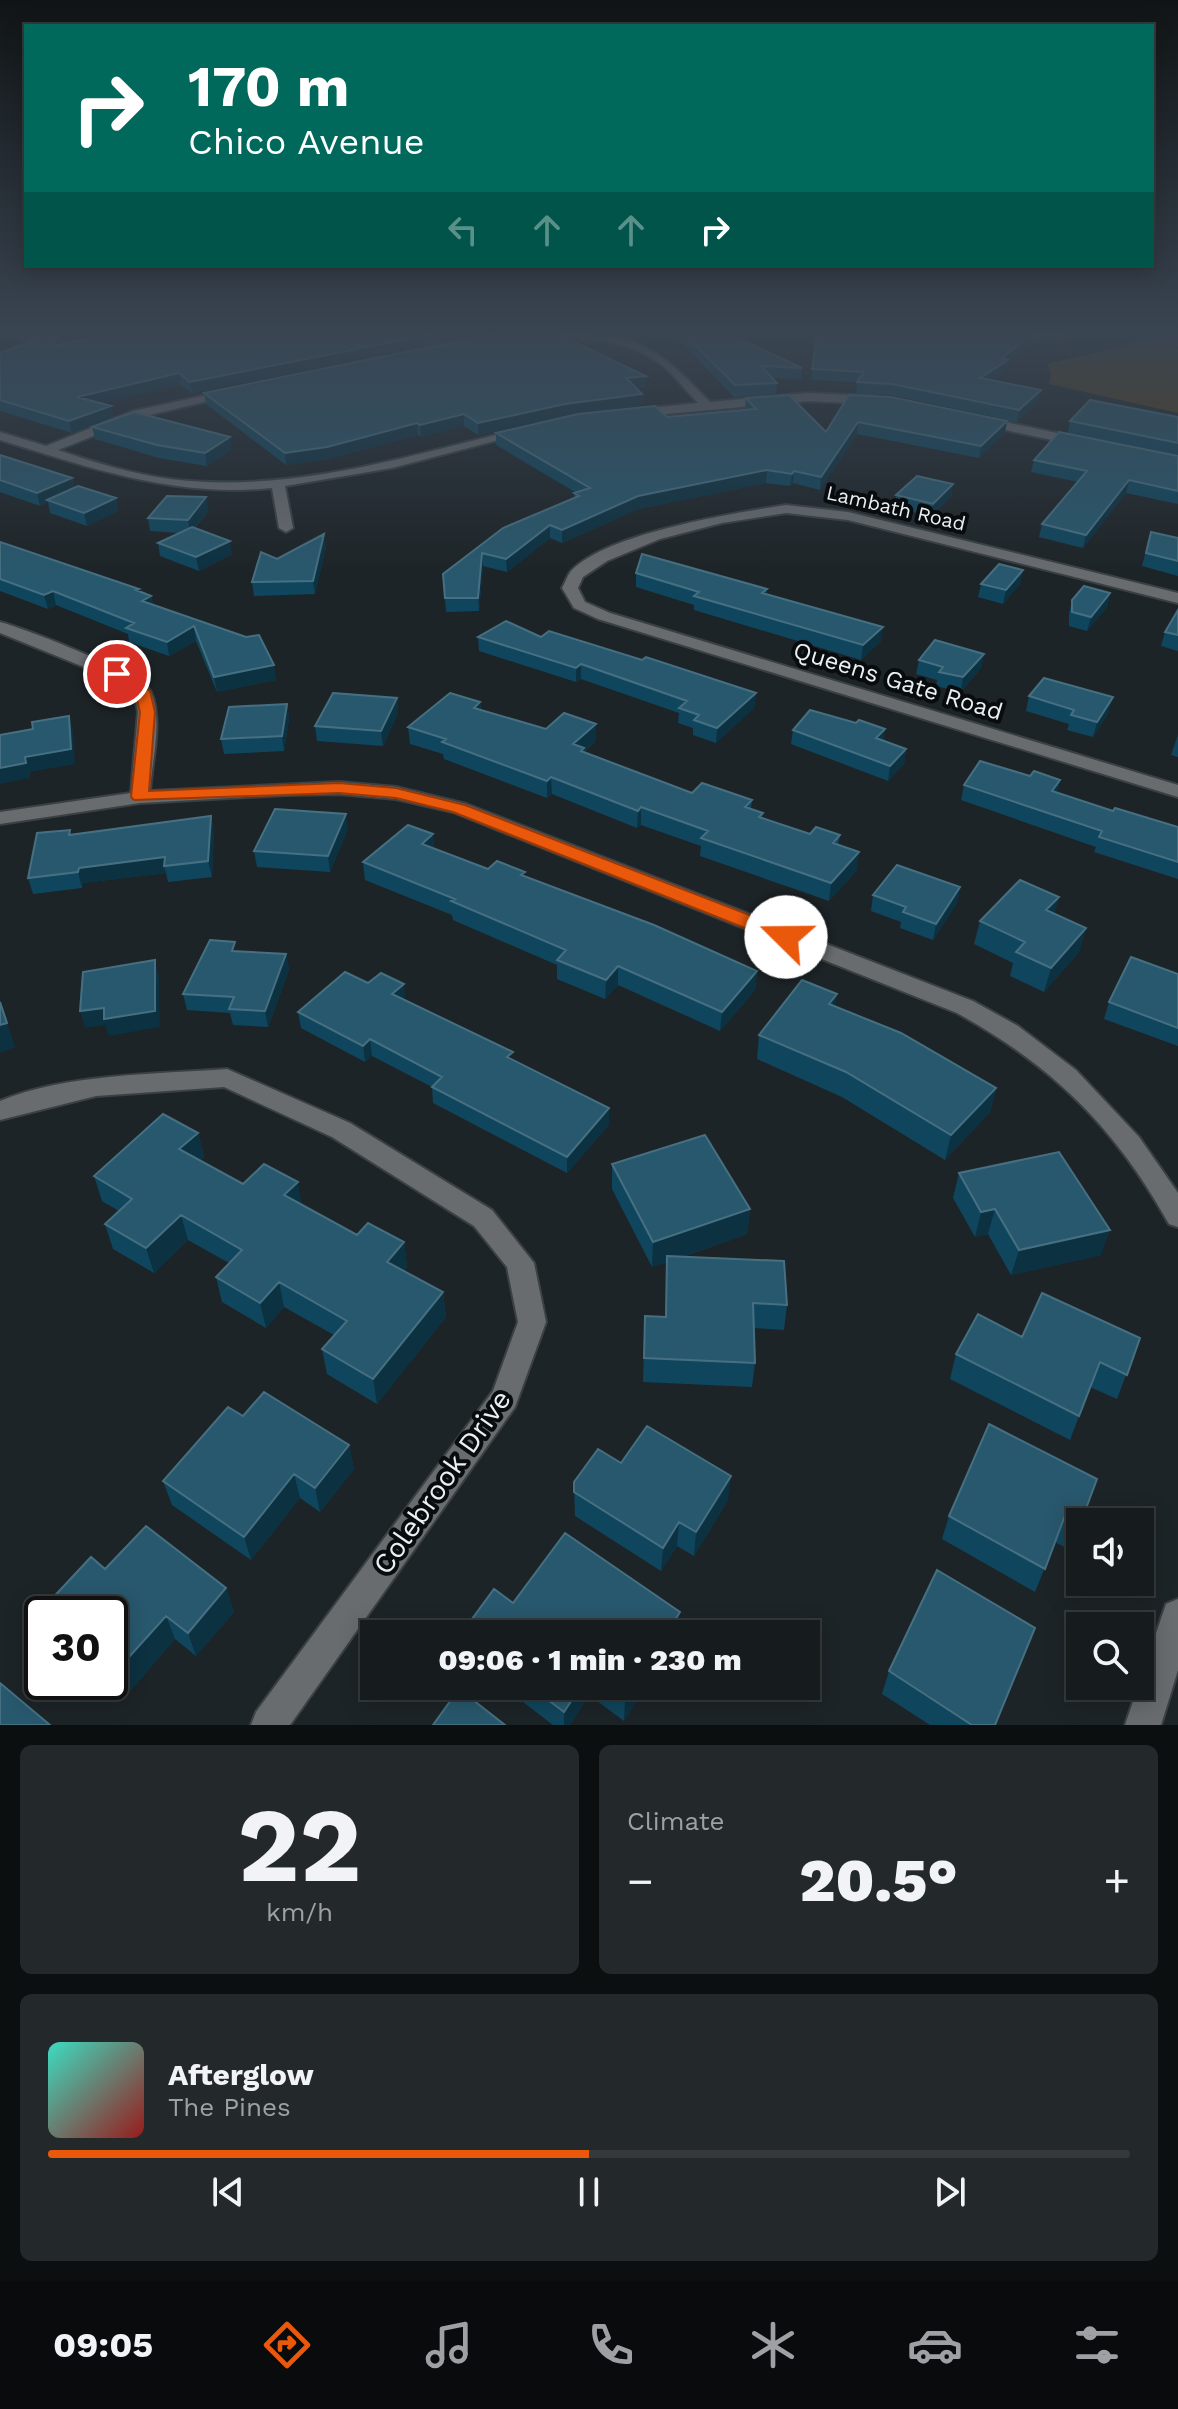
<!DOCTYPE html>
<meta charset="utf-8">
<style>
body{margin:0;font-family:"Work Sans",sans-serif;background:#23282a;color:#f1f3f6;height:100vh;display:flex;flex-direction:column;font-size:30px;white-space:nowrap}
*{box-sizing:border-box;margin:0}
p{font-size:26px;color:#9ea1a4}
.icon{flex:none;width:44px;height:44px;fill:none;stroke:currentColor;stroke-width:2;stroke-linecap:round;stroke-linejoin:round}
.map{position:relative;height:1725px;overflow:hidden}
.details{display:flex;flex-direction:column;gap:20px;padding:20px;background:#0c0f10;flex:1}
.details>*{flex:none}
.banner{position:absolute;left:24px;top:24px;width:1130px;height:244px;border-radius:0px;box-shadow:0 4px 20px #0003,0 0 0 2px #35393b;background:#00695c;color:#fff;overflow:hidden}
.buttons{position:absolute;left:1066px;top:1508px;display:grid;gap:16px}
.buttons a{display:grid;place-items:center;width:88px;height:88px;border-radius:0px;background:#161b1d;box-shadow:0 4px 20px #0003,0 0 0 2px #35393b;font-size:40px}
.speed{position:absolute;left:24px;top:1596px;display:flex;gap:16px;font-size:40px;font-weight:700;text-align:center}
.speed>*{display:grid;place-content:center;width:104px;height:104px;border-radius:50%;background:#161b1d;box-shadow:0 4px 20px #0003,0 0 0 2px #35393b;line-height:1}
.speed .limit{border:4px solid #111;border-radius:12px;background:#fff;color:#111}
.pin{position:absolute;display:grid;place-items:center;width:68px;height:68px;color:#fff;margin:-34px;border:4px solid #fff;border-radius:50%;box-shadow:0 2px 8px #0007}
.me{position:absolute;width:88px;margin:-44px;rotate:292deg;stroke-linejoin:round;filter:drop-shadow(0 0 6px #0008)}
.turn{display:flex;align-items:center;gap:28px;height:168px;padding:0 32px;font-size:36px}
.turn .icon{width:104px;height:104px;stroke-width:2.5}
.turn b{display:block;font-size:56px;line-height:68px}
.lanes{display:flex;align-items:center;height:76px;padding:0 32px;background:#0003;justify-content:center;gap:40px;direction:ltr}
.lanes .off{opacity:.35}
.big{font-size:60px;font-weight:800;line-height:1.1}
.details .widget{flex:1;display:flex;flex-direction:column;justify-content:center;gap:12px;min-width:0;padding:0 28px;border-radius:12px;background:#23282a}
.details .dial{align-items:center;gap:0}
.dial b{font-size:104px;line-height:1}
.song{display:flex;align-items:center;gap:24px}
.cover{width:96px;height:96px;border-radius:12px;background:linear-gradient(135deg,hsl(170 70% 55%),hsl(0 70% 35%))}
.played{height:8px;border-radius:4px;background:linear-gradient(90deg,#ea580c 50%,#35393b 50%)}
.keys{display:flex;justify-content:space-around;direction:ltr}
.heat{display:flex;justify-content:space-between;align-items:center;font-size:44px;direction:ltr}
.details .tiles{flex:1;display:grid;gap:20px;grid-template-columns:1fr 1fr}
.widget:last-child{grid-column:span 2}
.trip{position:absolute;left:360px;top:1620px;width:460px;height:80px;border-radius:0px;background:#161b1d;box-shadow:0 4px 20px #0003,0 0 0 2px #35393b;font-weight:800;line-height:80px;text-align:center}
.dock{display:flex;height:128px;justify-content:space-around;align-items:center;background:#090b0c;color:#9ea1a4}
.dock .icon{width:56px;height:56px}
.dock .active{color:#ea580c}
.dock b{font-size:36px;color:#f1f3f6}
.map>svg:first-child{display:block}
.green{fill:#563f16}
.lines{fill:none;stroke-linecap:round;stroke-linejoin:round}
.minor-casing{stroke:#3a4043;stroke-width:4}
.minor{fill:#696c6f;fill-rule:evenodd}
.wall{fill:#10465d}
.shaded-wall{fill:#0c3141}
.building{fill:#28586d;stroke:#467082;stroke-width:2}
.route{fill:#ea580c;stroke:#983908;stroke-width:2}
.labels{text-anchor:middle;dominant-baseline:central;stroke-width:8;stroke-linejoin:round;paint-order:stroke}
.far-street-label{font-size:20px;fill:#eaeff2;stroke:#090c0e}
.street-label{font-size:24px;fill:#eaeff2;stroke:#090c0e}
.near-street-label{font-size:28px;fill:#eaeff2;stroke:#090c0e}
</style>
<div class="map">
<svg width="1178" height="1725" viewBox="0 0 1178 1725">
<rect width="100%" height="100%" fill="#1d2427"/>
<path class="green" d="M1166,333H1178V413L1049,384L1051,374L1047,364L1162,337Z"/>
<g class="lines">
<defs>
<path id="minor" d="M586,333C651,340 666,357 710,402L808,393L872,396L878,400L872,404L808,401L633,417L629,416V410L698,403C685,390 674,374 659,363C623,337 574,337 532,337L527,334Z
M973,333H1083L1039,340L978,336Z
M230,390L234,391V395L141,417L58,450C94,462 132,474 170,479C289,494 408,456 523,428L529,432L392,468L285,486L293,528L286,532L279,528L272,488C176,498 90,468 0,440V432L46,446L133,411Z
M982,417L1080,438L1086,442L1080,446L978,424V418Z
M786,505L848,512L1178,593V603L848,520L786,513L722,523L660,539L607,561L583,577L578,588L585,602L610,613L1178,785V797L598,619L574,608L562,588C565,583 567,576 571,571C607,533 734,513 786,505Z
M0,622C24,628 143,674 151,692C163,720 152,761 150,791L339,782L396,787L466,804L973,1001L1018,1026L1076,1070L1139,1137L1178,1193V1227L1169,1224C1115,1127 1053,1066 957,1013L453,812L396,799L339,794L285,795L140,803L0,824V812L131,793L138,712L134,693L111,678L0,633Z
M227,1069L350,1123L492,1210L534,1263L546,1322L515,1407L290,1725H251L256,1712L493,1391L518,1322L507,1267L474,1226L332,1137L224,1087L96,1096L0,1120V1101C64,1074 158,1074 227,1069Z
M1178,1599V1670L1161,1725H1125L1166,1604Z"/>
</defs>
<use href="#minor" class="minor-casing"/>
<use href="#minor" class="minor"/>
</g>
<path class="wall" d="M15,333H64L60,344L492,333L192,393L181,385L101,403L111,406L114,417L72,433L0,411V353L27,343L16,335Z
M641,333H668L656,337Z
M672,333H727L802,368L801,379L772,378L777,383L776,394L734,397Z
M817,333L1031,342L1008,362L1006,371L992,380L1041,390L1038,401L1017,422L891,395L856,394L857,382L811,380Z
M646,387L637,388L642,405L565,416L478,435L464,426L421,437L418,435L328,459L286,465L206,404L204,393Z
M849,395L1007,421L1005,433L979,458L857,434L820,490L793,483L790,486L766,483L638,509L562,543L550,538L507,572L483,566L479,611L446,612L443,574L574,499V493L575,492L496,445V433L745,409L746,398L826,432Z
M1178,417V456L1068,433L1070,421Z
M92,427L230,437L231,450L207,466L159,458L95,439Z
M0,455L72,478L74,488L116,498L118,511L87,526L50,513L48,502L40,506L0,492Z
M1178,456V504L1126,493L1083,548L1039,537L1042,524L1078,482L1031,472L1034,460Z
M953,484L951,497L931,516L894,508L896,495Z
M209,510L195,528L232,554L199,571L160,556L158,543L179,533L150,531L148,518Z
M1151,532L1178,538V576L1142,566Z
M0,542L139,589L140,592L151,596L153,604L246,637L276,680L217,692L196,641L169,656L129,642L128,634L56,605L48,609L0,591Z
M326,547L315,594L254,596L252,582L277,559Z
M1023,570L1020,584L1003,604L978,597L981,584Z
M636,573L767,589L766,594L881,641L861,660L694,610V605L636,587Z
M1110,593L1107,607L1087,631L1069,626V614L1072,600Z
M1178,610V651L1161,646L1165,632Z
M478,637H541L756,693L754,708L716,743L693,735V728L678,723L679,713L581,679L576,682L479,651Z
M984,654L981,668L961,692L936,686L937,680L916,674L919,660Z
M1029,696L1109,712L1093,737L1067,730L1069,724L1026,711Z
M397,698L398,713L383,746L317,741L315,726Z
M480,702L481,710L546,729L596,724V741L584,752L692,793L752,800L751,809L763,813L762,818L810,834L840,835L838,845L857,870L829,901L700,856L701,846L641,825L637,828L552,794L547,798L444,759L443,754L410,744L408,727Z
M287,704L289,719L284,751L224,754L221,739Z
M856,723L885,729L883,741L906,749L904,764L888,781L791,744L793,730Z
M1178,735V757L1171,755Z
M1030,776L1060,780L1057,793L1113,811L1178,827V879L1094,852L1096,847L961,800L964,785Z
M211,816L214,831L212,877L168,882L166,873L83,883L82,888L33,894L28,878L70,830L71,835Z
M348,829L330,872L257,867L254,851Z
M434,848L488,869L525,877L757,971L755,990L720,1031L618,985L605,999L557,979V965L453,920L452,915L365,880L363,862Z
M960,887L957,903L933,940L900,928L901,922L871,911L873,895Z
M1054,914L1086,928L1079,952L1044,992L1010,976L1013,963L974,944L980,921Z
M286,954L289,970L268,1027L233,1025L230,1013L187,1010L183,994Z
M1178,974V1046L1104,1019L1109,1002Z
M368,983L405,1000L513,1060L609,1125L567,1173L433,1103L432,1087L372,1056L365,1062L301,1028L298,1012Z
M759,1035L996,1088L990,1112L945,1160L842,1097L757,1059Z
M198,1133L204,1157L200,1161L243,1184L302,1205L357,1235L404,1242L407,1267L404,1271L443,1292L446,1317L377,1404L327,1374L322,1349L334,1335L284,1307L266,1328L222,1302L216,1277L229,1263L188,1240L154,1273L113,1249L105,1224L119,1211L102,1201L94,1176Z
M612,1164L750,1209L747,1234L682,1257L787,1305L784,1330L754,1328L755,1363L752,1387L643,1382L645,1316L665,1317L667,1262L652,1267L612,1189Z
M959,1173L1101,1255L1011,1275L988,1234L975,1237L953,1198Z
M1022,1337L1140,1338L1117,1399L1090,1387L1070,1440L950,1379L956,1354Z
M243,1416L349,1445L354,1469L320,1512L300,1498L251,1560L172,1505L163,1481Z
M989,1424L1079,1526L1070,1550L1055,1542L1035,1592L942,1539L949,1516Z
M621,1463L728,1500L694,1556L677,1546L661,1571L575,1516L574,1482Z
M105,1569L226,1588L234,1612L196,1656L175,1639L131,1690L110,1672V1614H51L47,1604Z
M889,1671L995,1725H930L882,1694Z
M502,1686H646L624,1721L589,1695L570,1725H553Z"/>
<path class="shaded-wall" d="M58,333H64L55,357L53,346Z
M438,333H492L192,393L190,382Z
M656,333H668L656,337Z
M1032,333H1033L1031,342L1008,362L1006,371L978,389L980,378Z
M179,373L181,385L80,408L77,397Z
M646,376V387L626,390V378Z
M1041,390L1038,401L1017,422L1019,410Z
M642,394V405L565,416L478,435V423L565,404Z
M111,406L114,417L72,433L69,421Z
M464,414V426L421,437L420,425Z
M1007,421L1005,433L979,458L981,446Z
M858,422L857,434L820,490L821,477Z
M417,423L418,435L328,459L286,465L285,453Z
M230,437L231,450L207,466L205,453Z
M767,470L766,483L638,509L562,543V530L638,496Z
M794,471L793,483L790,486L792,474Z
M72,478L74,490L47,500L48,502L40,506L37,493Z
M1129,480L1126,493L1083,548L1086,535Z
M953,484L951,497L931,516L933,504Z
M206,497L209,510L190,533L188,520Z
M116,498L118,511L87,526L84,513Z
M550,525V538L507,572L506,559Z
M324,534L326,547L315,594L313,581Z
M230,541L232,554L199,571L196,557Z
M482,553L483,566L479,611L478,598Z
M1023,570L1020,584L1003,604L1006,590Z
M53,591L56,605L48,609L44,595Z
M1110,593L1107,607L1087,631L1091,617Z
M151,596L154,610L142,601Z
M194,626L196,641L169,656L167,642Z
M883,627L881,641L861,660L863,645Z
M984,654L981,668L961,692L963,677Z
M581,664V679L576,682V668Z
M274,665L276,680L217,692L214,677Z
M756,693L754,708L716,743L717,728Z
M1113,697L1109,712L1093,737L1097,722Z
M397,698L398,713L383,746L381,731Z
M480,702L481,718L474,708Z
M287,704L289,719L284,751L282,736Z
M69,716L73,731L75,764L30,772V778L0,784V768L25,757Z
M596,724V741L584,751V765L573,744Z
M885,729L882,744L876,738Z
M906,749L904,764L888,781L890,766Z
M551,777L552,794L547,798V781Z
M1060,780L1057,795L1052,791Z
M641,807V825L637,828L638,811Z
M346,814L348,829L330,872L328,856Z
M211,816L214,831L212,877L208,861Z
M433,834L435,852L422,844Z
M859,852L857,870L829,901L831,883Z
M165,857L164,866L166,873L83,883L82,888L78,872L79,868Z
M960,887L957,903L933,940L936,924Z
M1059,897L1053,921L1046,910Z
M1086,928L1079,952L1044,992L1051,968Z
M286,954L289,970L268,1027L265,1011Z
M155,960L159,977L160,1027L109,1036L105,1025L85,1028L80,1011Z
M618,966V985L605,999L606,980Z
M757,971L755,990L720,1031L722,1012Z
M404,984L405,1000L392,994Z
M837,994L833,1018L829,1004Z
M0,1000L15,1047L0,1053Z
M370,1039L372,1056L365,1062L363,1046Z
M996,1088L990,1112L945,1160L951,1135Z
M609,1108V1125L567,1173V1157Z
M198,1133L204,1157L186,1174L179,1149Z
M298,1182L302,1207L284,1195Z
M750,1209L747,1234L652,1267L653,1242Z
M995,1209L988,1234L975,1237L981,1212Z
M181,1215L188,1240L154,1273L146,1248Z
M1110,1230L1101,1255L1011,1275L1019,1250Z
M404,1242L407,1267L391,1286L387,1262Z
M279,1282L284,1307L266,1328L260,1303Z
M443,1292L446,1317L377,1404L373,1379Z
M349,1445L354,1469L320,1512L315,1488Z
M294,1474L300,1498L251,1560L244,1537Z
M731,1476L728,1500L694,1556L696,1532Z
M679,1522L677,1546L661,1571L663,1548Z
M226,1588L234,1612L196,1656L188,1633Z
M680,1612L678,1634H666Z
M166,1616L175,1639L131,1690L120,1667Z
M581,1686H589V1695L570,1725H564V1712Z
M633,1686H646L624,1721L625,1699Z"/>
<path class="building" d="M25,333H58L53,346L116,333H438L190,382L179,373L77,397L111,406L69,421L0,400V353L35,340Z
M499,333H555L646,376L626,378L642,394L565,404L478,423L464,414L420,425L417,423L327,447L285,453L204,393Z
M683,333H727L802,368L761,366L777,383L735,385Z
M817,333H1032L1002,358L1008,360L980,378L1041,390L1019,410L892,384L857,382L864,372L812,369Z
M789,395L826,432L849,395L891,397L1007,421L981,446L858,422L821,477L794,471L792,474L767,470L638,496L562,530L550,525L506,559L482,553L478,598H445L443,574L503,528L579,496L574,493L590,488L496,433L578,414L655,406L667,417L756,409L746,398Z
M1090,400L1178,417V443L1070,421Z
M134,412L230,437L205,453L157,445L92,427Z
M1059,432L1178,456V491L1129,480L1086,535L1042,524L1087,471L1034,460Z
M0,455L72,478L37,493L0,480Z
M917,476L953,484L933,504L896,495Z
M78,486L116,498L84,513L47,500Z
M167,496L206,497L188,520L148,518Z
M192,527L230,541L196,557L158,543Z
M1151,532L1178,538V561L1146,553Z
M324,534L313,581L252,582L261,552L277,559Z
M0,542L139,589L136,590L151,596L142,601L246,637L259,635L274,665L214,677L194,626L167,642L126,628L134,623L53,591L44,595L0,579Z
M642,554L767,589L762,593L883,627L863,645L694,596L699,592L636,573Z
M999,564L1023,570L1006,590L981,584Z
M1084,586L1110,593L1091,617L1072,612V600Z
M1178,610V635L1165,632Z
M506,621L541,637L549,631L642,660L646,657L756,693L717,728L694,720L699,715L679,708L687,701L581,664L576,668L478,637Z
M935,640L984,654L963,677L939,672L943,667L919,660Z
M1044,678L1113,697L1097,722L1071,715L1074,710L1029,696Z
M333,693L397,698L381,731L315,726Z
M450,693L480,702L474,708L546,729L564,713L596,724L573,744L584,748L581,751L692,793L702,783L752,800L745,807L763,813L759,817L810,834L816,827L840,835L833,843L859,852L831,883L701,838L708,831L641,807L638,811L551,777L547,781L442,742L446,739L408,727Z
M287,704L282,736L221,739L229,707Z
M810,710L856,723L859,720L885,729L876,738L906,749L890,766L793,730Z
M69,716L71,749L25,757L26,763L0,768V735L33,729L32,722Z
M980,761L1030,776L1034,771L1060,780L1052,791L1113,811L1115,808L1178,827V862L1099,837L1102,831L964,785Z
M275,809L346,814L328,856L254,851Z
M211,816L208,861L164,866L165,857L79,868L78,872L28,878L37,833L70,830L69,835Z
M408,825L433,834L422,844L488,869L497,861L525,872L521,875L654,925L757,971L722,1012L618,966L606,980L557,960L566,950L451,901L455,899L363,862Z
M897,865L960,887L936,924L903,912L906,907L873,895Z
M1020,880L1059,897L1046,910L1086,928L1051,968L1016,952L1025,942L980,921Z
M210,940L235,942L232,951L286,954L265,1011L229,1009L234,997L183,994Z
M1131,957L1178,974V1028L1109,1002Z
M155,960V1011L104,1019V1008L80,1011L83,972Z
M345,972L368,983L381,973L404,984L392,994L513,1052L507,1057L609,1108L567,1157L432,1087L442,1077L370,1039L363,1046L298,1012Z
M802,980L837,994L829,1004L901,1033L996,1088L951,1135L846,1072L759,1035Z
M0,1002L7,1023L0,1025Z
M163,1114L198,1133L179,1149L243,1184L264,1164L298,1182L284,1195L357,1235L368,1223L404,1242L387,1262L443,1292L373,1379L322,1349L347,1321L279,1282L260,1303L216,1277L242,1250L181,1215L146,1248L105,1224L132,1199L94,1176Z
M705,1135L750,1209L653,1242L612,1164Z
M1059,1152L1110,1230L1019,1250L995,1209L981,1212L959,1173Z
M667,1256L784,1261L787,1305L753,1303L755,1363L644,1358L645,1316L666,1317Z
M1042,1293L1140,1338L1127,1375L1100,1362L1079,1416L956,1354L978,1314L1022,1337Z
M264,1392L349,1445L315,1488L294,1474L244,1537L163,1481L228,1407L243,1416Z
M989,1424L1097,1479L1081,1522H1080L1079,1526L1064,1518L1045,1569L949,1516Z
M647,1426L731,1476L696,1532L679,1522L663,1548L574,1492V1482L598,1449L621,1463Z
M146,1526L226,1588L188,1633L166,1616L120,1667L110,1658V1614H58L47,1604L91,1557L105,1569Z
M565,1533L680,1612L666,1634H461L494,1589L513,1603Z
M937,1570L1035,1628L995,1725H972L889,1671Z
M0,1683L50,1725H0Z
M530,1686H581L564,1712Z
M606,1686H633L625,1699Z
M459,1689L505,1725H433Z"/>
<linearGradient id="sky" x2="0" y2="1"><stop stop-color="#101415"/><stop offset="0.58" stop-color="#3a4552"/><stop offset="1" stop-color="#3a4552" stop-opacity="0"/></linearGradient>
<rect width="1178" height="574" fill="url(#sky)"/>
<path class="route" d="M117,670L150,691L155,712L149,791L339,783L396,788L465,805L793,932L796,937L786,943L780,942L453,812L396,798L339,793L134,800L131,797L140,712L135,693L109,674Z"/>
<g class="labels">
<g class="far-street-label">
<text transform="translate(896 508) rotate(13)">Lambath Road</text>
</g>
<g class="street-label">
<text transform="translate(898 681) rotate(17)">Queens Gate Road</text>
</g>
<g class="near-street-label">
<text transform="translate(442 1482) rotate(-55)">Colebrook Drive</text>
</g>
</g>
</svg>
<div class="buttons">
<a><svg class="icon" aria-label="sound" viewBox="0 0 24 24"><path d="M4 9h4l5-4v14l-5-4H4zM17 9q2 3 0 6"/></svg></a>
<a><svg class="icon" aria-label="search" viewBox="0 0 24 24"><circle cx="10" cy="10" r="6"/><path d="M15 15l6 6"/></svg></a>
</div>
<div class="speed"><div class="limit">30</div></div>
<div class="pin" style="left:117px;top:674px;background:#d93025"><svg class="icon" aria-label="arrive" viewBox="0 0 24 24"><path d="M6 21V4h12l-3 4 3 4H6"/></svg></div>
<svg class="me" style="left:786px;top:937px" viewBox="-20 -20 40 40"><circle r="19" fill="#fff"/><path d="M0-13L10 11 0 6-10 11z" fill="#ea580c"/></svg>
<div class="trip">09:06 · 1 min · 230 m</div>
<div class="banner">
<div class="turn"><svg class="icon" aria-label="right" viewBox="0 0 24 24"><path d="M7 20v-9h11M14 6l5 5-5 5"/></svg><div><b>170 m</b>Chico Avenue</div></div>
<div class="lanes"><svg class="icon off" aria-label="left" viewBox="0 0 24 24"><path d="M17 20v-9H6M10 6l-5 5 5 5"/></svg><svg class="icon off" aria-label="ahead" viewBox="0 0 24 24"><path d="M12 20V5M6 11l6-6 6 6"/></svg><svg class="icon off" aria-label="ahead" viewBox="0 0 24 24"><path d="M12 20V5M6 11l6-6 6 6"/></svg><svg class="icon" aria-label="right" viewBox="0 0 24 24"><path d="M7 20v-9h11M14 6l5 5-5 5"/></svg></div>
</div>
</div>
<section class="details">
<div class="tiles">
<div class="widget dial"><b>22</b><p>km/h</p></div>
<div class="widget"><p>Climate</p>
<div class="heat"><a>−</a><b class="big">20.5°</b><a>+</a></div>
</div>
<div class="widget">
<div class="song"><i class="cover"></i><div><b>Afterglow</b><p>The Pines</p></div></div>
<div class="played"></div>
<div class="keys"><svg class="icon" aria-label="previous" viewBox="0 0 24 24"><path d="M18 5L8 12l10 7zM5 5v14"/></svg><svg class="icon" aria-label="pause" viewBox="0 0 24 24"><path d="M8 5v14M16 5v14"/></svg><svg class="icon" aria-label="next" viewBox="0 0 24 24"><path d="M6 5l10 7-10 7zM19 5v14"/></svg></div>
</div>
</div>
</section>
<nav class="dock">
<b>09:05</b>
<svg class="icon active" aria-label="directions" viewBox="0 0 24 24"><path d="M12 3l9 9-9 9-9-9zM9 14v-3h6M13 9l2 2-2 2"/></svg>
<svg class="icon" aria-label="music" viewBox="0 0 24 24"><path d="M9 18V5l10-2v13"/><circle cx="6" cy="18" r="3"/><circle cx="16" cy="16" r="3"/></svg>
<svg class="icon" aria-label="phone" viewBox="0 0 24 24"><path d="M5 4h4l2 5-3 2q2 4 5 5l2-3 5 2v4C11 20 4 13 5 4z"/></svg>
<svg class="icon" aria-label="climate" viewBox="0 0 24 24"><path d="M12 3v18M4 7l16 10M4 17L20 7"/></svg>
<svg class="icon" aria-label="car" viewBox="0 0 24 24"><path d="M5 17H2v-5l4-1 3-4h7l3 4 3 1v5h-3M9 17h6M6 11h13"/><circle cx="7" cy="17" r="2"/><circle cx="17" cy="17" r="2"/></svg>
<svg class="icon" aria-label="filters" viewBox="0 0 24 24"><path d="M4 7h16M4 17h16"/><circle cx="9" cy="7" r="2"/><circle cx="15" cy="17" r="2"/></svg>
</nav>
